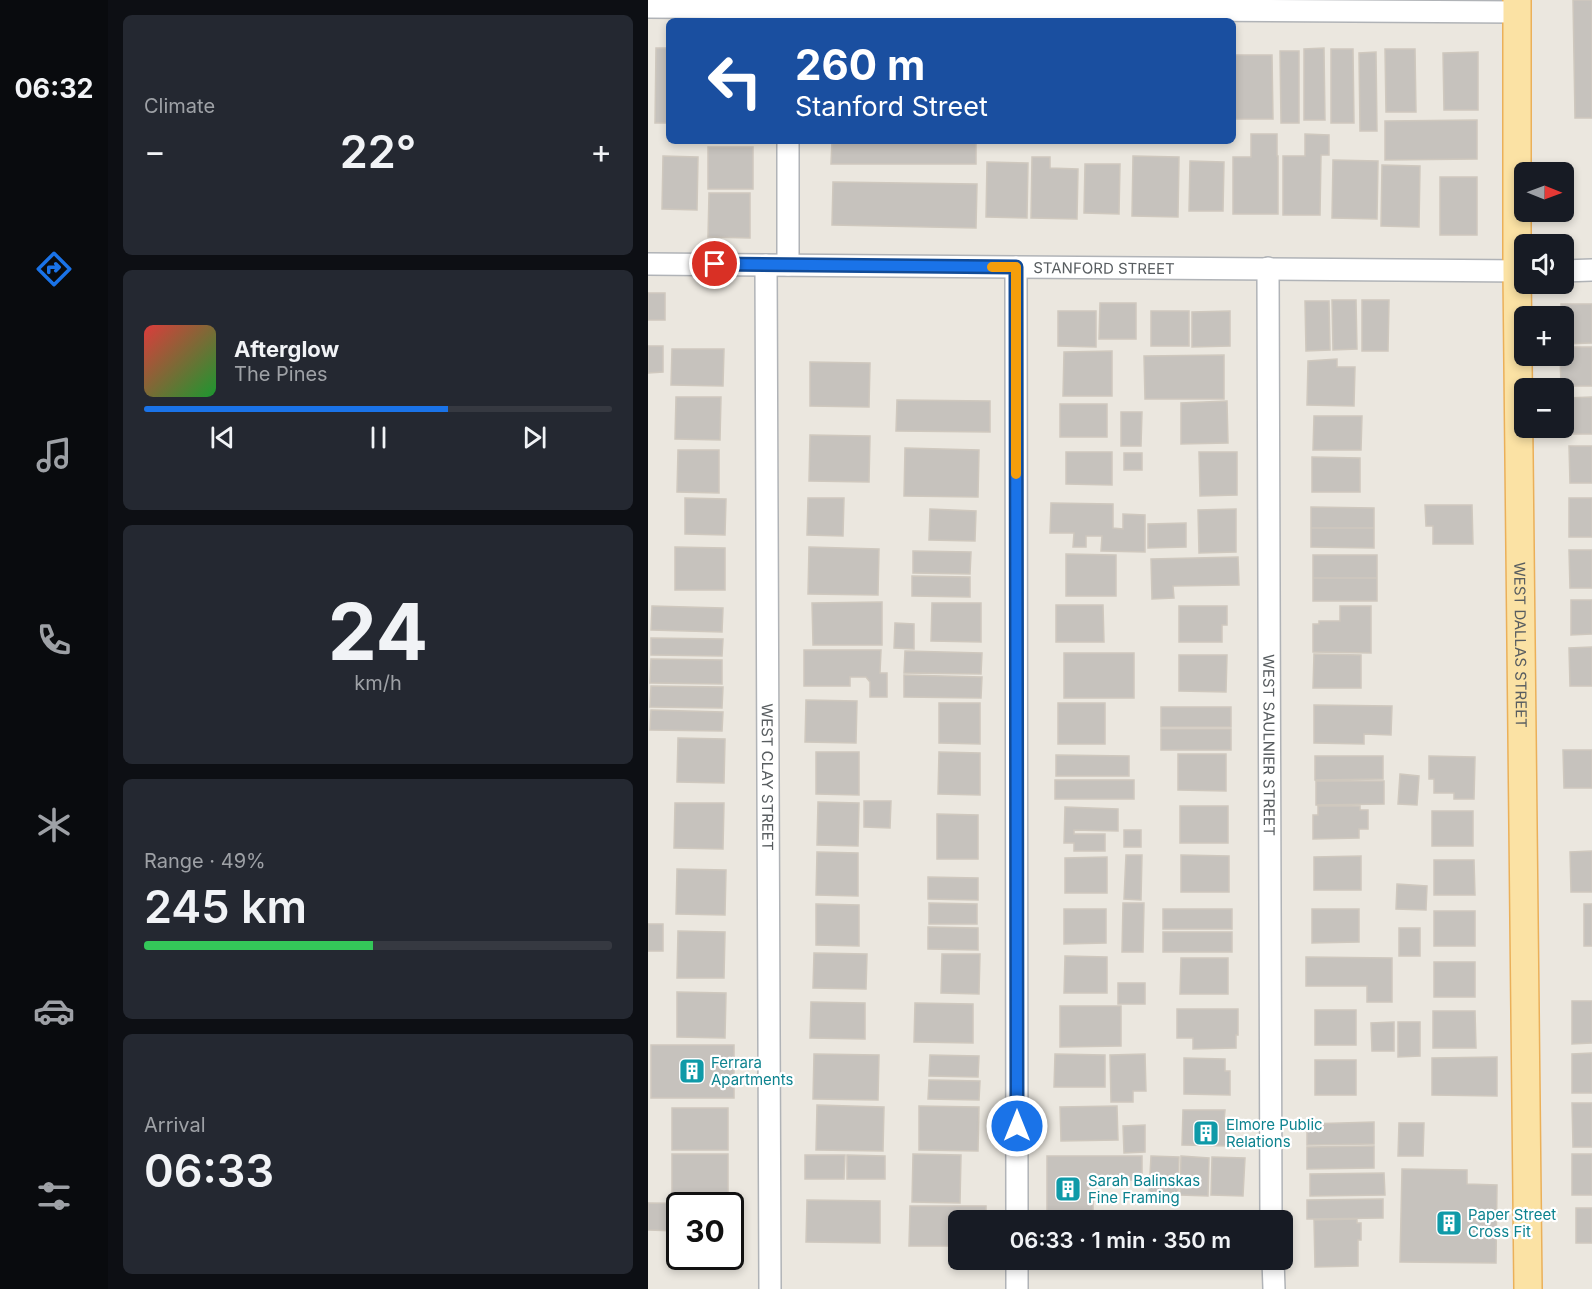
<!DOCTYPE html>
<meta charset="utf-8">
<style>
body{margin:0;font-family:Inter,sans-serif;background:#242831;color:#f1f3f6;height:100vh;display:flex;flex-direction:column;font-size:22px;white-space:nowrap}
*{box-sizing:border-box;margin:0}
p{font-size:20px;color:#9ea1a6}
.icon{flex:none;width:33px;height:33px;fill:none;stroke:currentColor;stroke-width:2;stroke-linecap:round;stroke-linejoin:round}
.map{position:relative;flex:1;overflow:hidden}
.details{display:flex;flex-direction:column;gap:15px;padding:15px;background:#0d0f14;width:540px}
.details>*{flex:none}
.top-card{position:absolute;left:18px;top:18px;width:570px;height:126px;border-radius:9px;box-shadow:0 3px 9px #0003;background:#1a4fa0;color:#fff;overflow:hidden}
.needle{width:39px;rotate:91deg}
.tools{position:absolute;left:866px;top:162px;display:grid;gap:12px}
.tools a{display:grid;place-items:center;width:60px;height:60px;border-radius:9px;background:#171b24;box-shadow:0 3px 9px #0003;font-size:30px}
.speed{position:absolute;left:18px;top:1192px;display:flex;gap:12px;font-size:30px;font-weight:700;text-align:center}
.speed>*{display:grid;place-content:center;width:78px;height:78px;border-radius:50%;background:#171b24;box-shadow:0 3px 9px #0003;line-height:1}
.speed .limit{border:3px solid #111;border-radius:9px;background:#fff;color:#111}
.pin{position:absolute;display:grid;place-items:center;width:51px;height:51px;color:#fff;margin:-26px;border:3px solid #fff;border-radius:50%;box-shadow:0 2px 6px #0007}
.me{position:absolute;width:66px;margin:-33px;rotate:0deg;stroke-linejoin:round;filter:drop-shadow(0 0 4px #0008)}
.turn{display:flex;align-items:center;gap:21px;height:126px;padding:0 30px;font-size:27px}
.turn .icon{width:78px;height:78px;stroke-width:2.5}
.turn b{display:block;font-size:42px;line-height:51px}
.big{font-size:45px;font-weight:600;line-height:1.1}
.details .tile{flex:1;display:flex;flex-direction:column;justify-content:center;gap:9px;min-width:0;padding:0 21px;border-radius:9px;background:#242831}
.details .dial{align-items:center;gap:0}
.dial b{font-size:78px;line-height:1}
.song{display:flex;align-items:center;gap:18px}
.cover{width:72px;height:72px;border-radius:9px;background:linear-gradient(135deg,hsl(0 70% 55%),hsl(130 70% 35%))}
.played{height:6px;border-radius:3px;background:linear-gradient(90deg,#1a73e8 65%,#363941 65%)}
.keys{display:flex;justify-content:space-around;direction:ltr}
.heat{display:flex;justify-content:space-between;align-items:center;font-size:33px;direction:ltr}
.charge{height:9px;border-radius:4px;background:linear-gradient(90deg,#34c759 49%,#363941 0)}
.trip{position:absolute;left:300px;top:1210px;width:345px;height:60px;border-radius:9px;background:#171b24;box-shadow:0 3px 9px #0003;font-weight:600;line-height:60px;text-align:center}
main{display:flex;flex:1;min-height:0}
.dock{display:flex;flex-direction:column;width:108px;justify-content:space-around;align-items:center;background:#090b0e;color:#9ea1a6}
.dock .icon{width:42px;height:42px}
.dock .on{color:#1a73e8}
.dock b{font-size:27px;color:#f1f3f6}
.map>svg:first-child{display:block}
.building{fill:#c6c2bd;stroke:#cfc8be;stroke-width:1.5}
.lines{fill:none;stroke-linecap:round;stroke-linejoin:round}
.minor-casing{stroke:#b0b3b7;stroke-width:24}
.major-casing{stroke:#ebb059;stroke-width:30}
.minor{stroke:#fff;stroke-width:21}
.major{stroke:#fbe2a4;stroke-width:27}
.route-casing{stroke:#114b97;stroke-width:15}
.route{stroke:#1a73e8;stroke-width:10}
.slow{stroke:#f59e0b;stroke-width:10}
.labels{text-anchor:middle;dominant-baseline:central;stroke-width:4.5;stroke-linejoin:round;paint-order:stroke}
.street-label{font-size:15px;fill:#585d60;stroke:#fff}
.culture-label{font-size:15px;fill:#0d838f;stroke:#fff;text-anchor:start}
</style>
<main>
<nav class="dock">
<b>06:32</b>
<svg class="icon on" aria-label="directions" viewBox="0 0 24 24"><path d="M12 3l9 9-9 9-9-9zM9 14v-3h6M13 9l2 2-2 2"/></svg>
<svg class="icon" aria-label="music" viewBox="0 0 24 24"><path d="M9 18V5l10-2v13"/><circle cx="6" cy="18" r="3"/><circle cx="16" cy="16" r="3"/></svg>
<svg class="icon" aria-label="phone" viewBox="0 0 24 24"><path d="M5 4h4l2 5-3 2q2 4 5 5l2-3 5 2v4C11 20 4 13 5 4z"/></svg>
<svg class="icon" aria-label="climate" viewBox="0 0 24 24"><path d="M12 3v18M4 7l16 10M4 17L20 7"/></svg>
<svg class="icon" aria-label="car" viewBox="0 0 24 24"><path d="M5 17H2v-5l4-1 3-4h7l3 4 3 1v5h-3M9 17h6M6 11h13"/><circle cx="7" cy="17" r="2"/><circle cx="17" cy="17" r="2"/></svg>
<svg class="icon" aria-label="filters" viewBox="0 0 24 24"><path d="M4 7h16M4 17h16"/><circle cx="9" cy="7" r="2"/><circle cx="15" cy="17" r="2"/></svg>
</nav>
<section class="details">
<div class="tile"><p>Climate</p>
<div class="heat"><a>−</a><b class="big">22°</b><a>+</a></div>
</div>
<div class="tile">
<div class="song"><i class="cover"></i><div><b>Afterglow</b><p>The Pines</p></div></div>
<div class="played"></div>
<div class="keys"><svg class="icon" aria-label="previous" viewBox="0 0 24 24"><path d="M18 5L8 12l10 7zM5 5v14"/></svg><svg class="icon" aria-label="pause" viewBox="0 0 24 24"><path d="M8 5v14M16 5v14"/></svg><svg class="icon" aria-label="next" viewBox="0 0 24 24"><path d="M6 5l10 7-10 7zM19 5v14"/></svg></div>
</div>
<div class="tile dial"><b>24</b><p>km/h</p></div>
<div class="tile"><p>Range · 49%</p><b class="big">245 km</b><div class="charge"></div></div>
<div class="tile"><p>Arrival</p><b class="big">06:33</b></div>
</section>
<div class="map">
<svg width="944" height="1289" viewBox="0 0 944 1289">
<rect width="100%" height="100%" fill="#ebe7df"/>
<path class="building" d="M925,0H944V118H927Z
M8,48H21V123H7Z
M676,48L677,120H656V49Z
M683,49H705L706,123H683Z
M737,49H767L768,112H738Z
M632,51H651V123H633Z
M728,52L729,131H712L711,53Z
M830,52V110H796L795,53Z
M585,55H624L625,119H585Z
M829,120V159L737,160V121Z
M603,134H629V156H630V214H585V157H603Z
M657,134L681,135V155H673L672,215H635V156H657Z
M184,141H328V164H183Z
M60,147H105V189H60Z
M15,156L50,157L49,210L14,209Z
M485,156L531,157L530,217L484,216Z
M384,157H402V168L430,169L429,219L383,218Z
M685,160L730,161L729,219L684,218Z
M542,161L576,162L575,211H541Z
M339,162L380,163L379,218L338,217Z
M437,164H472L471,214L436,213Z
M734,165L772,166L771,227L733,226Z
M792,177H829V235H792Z
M185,182L329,184L328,228L184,225Z
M61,193H102V238L60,237Z
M0,293H17V320H0Z
M684,300H708L709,349L685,350Z
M714,300H741L740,351H714Z
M657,301H681L682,350L658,351Z
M452,303H488V339H451Z
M913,304H944V343L915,344V316H913Z
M410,311H448V347L410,346Z
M503,311H541V346H503Z
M582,311V346L544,347V312Z
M0,346H15V372L0,373Z
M915,347H944V386H913L912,356H915Z
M24,349H76L75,386L23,385Z
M464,351V396H415L416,352Z
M576,355V399H497L496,356Z
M689,359V367H707L706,406L659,405L660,361Z
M162,362L222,363L221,407L162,406Z
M28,397H73L72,440L27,439Z
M944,397V434H919L918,398Z
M249,400L342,401V432L248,431Z
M579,401L580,443L533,444V403Z
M412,404H459V437H412Z
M473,412H494L493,446H473Z
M666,416H714L713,450H665Z
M162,435L222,436L221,482L161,481Z
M921,446H944V483H922Z
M257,448L331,450L330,497L256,496Z
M30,450H71V493L29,492Z
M418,452H464V485L418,484Z
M551,452H589V495L552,496Z
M476,453H494V470H476Z
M664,457L712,458V492H664Z
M37,498L78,499L77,535L37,534Z
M160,498H196L195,536L159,535Z
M921,498H944V537H921Z
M403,503L465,504V528L475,529V514L497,515V552L453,551L454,536H438V547H425L426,533H402Z
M777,505H824L825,544H785V526H778Z
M663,507L726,508V528H663Z
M282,509L328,511L327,541L281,540Z
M588,509V552L551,553L550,510Z
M538,523V547L500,548V524Z
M663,528H726V548L663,547Z
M27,547L77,548V590H27Z
M161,547L231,549L230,595L160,594Z
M921,550H944V588H922Z
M265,551L323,552L322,574L265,573Z
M418,554L468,555V596H418Z
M665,555H729V578H665Z
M590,557L591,585L525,586L526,598L504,599L503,559Z
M264,576L322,577V597L264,596Z
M665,578H729V601H665Z
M923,600H944V634L923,635Z
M234,602V645H165L164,603Z
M284,603H333V642L283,641Z
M408,605H455L456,642H408Z
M4,606L75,608L74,632L3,630Z
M531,606H579V625H574V642H531Z
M692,606H723V653L665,652V624H671V621H692Z
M247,623L266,624V649L246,648Z
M3,638L75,639L74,656L3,655Z
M944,647V686H922L921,648Z
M156,650H233L232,673H239V697H222V682L218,677H202V686H156Z
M257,651L334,653L333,674L256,673Z
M416,653H486V698H416Z
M666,654L713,655V688H665Z
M531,655H579L578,692L531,691Z
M3,659L74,660V684L2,683Z
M256,675L334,677L333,698L256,697Z
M3,686L75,687L74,708L2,707Z
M158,700L209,701L208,743L157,742Z
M291,703H332V744L291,743Z
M410,703H457V744H410Z
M666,705L744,706L743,735L716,734V744L666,743Z
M513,707H583V727H513Z
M3,710L75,712L74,731L2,730Z
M513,729H583V750H513Z
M30,738L77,739L76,783L29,782Z
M915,750H944V788H916Z
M168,752H211V795L168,794Z
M291,752L332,753V795L290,794Z
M530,754H578V791L530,790Z
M408,755L481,756V776H408Z
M667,756H735V779L667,780Z
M781,756L827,757L826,799H806V793H786V779H781Z
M752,774L771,776L769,805L750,804Z
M407,780H486V799H407Z
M668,781H736V804L668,805Z
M216,801H243L242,828L216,827Z
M170,802L211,803L210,846L169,845Z
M27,803H76L75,849L26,848Z
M532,806H580V843H532Z
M670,806H712V810H720V829H711V838L665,839V815H670Z
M417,807L470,809V831L426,830V834H457V851H426V843H416Z
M784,811H825V846H784Z
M289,814L330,815V859H289Z
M476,830H493V847H476Z
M944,851V892H923L922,852Z
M169,852L210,853V896L168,895Z
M478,855H494L493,900L476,899Z
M533,855L581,856V892H533Z
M713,856V890H666V857Z
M459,857V893H417V858Z
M786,860H826L827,895H786Z
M29,869L78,870L77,915L28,914Z
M280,877L330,878V900L280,899Z
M749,884L779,886L778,910L748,909Z
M281,903L329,904V924H281Z
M475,903H496L495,952H474Z
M168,904L211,905V946L168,945Z
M936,904H944V946H936Z
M416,909H458V943L416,944Z
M515,909H584V929H515Z
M664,909H711V942L664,943Z
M786,911H827V946H786Z
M0,924H15V951H0Z
M280,927L330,928V950L280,949Z
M751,928H772V956H751Z
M30,931L77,932L76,978H29Z
M515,932H584V952H515Z
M166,953L219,954L218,989L165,988Z
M294,954H332L331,994L293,993Z
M417,956L459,957V993H416Z
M658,957L744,958V1002H719V986H658Z
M533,958H580V994H532Z
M786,962H827V997H786Z
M470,983H497V1004H470Z
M29,992L78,993L77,1038L29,1037Z
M924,1001H944V1043L924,1044Z
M163,1002L217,1003V1039L162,1038Z
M267,1003L325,1004V1043L266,1042Z
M412,1006H473V1046L412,1047Z
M529,1009H590V1035H588V1048L545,1049V1038H529Z
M667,1010H708V1045H667Z
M785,1011H827L828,1048H785Z
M746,1022V1051H724L723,1023Z
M750,1022H772V1056L750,1057Z
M3,1045H86V1098H3Z
M944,1053V1093H924V1054Z
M166,1054L231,1055L230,1100L165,1099Z
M407,1054L457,1055V1087H406Z
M497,1054L498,1091H485V1102H463L462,1055Z
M282,1055L331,1056L330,1077L281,1076Z
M849,1057V1096L784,1095V1058Z
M536,1058L577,1059V1071H582V1095L536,1094Z
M667,1060H708V1095H667Z
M281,1080L332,1081L331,1100L280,1099Z
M924,1103H944V1147H925Z
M169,1105L236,1107L235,1151L168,1150Z
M271,1106L331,1107L330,1151L271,1150Z
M469,1106L470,1140L413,1141L412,1107Z
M24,1108H80V1150H24Z
M535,1110H577L576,1121H581V1146L534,1145Z
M726,1122V1144L659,1145V1124Z
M751,1123H776L775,1156H750Z
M497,1125V1152L476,1153L475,1126Z
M726,1146V1168L659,1169V1147Z
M24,1154H80V1195H24Z
M265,1154L313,1155L312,1203L264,1202Z
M924,1154H944V1195H924Z
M157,1155H197L196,1179H157Z
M199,1155L237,1156V1179H199Z
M399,1156H494V1180H441V1197H445V1215H439V1221H399Z
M503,1156L531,1157L530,1195L501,1194Z
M533,1156L561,1158L560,1196L532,1195Z
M564,1157L597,1158L595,1196L563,1195Z
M754,1169L819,1170V1184L849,1185L848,1263L752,1262Z
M736,1173L737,1195L662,1196V1174Z
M735,1199V1218L659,1219V1200Z
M159,1200L232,1201V1243L158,1242Z
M0,1203L78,1204V1206H32V1245H28V1231L0,1230Z
M262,1206H338V1221H310V1246H261Z
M928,1208H944V1243H928Z
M566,1214L594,1215V1221H566Z
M506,1216H560V1221H506Z
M709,1219V1223H713V1240H710V1266L667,1267L666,1220Z"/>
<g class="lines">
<defs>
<g id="minor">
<path d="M0,7L869,12"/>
<path d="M140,141V265"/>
<path id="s1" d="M0,264L876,271"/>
<path id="s2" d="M118,265L122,1289"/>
<path d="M368,267L369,1221"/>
<path id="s3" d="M620,268L623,1221"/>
<path d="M915,271L944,270"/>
<path d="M369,1260V1289"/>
<path d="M625,1260L626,1289"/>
</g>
<g id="major">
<path id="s4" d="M869,0V271L880,1289"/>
</g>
</defs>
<use href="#minor" class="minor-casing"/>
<use href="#major" class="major-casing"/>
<use href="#minor" class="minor"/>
<use href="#major" class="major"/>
</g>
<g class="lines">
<defs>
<path id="route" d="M67,264L368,267L369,1126"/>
</defs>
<use href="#route" class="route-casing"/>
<use href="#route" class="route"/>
<path class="slow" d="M344,267H368V474"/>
</g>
<defs>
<symbol id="building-square" viewBox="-11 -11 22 22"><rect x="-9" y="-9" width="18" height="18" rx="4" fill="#0f9aa8" stroke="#fff"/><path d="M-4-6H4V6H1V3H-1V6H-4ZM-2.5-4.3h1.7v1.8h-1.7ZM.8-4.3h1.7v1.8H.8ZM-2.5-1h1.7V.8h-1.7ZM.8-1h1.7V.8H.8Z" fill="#fff"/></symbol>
</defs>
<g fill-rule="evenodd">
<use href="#building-square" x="29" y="1056" width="30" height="30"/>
<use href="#building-square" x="543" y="1118" width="30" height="30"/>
<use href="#building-square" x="405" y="1174" width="30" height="30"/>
<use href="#building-square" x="786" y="1208" width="30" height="30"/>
</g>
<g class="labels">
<g class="street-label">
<text stroke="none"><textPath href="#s1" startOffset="456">STANFORD STREET</textPath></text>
<text stroke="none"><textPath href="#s4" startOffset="645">WEST DALLAS STREET</textPath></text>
<text stroke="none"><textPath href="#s3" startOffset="477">WEST SAULNIER STREET</textPath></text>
<text stroke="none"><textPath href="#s2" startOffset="512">WEST CLAY STREET</textPath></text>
</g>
<g class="culture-label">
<text x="63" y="1062">Ferrara<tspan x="63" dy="17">Apartments</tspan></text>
<text x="578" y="1124">Elmore Public<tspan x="578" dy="17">Relations</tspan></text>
<text x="440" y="1180">Sarah Balinskas<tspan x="440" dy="17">Fine Framing</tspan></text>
<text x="820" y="1214">Paper Street<tspan x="820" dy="17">Cross Fit</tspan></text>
</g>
</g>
</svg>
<div class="tools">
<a><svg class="needle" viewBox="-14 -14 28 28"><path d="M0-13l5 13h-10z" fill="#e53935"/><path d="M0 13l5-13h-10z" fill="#9ea1a6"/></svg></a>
<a><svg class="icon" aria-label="sound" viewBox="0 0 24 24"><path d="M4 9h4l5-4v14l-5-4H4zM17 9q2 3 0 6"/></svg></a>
<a>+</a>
<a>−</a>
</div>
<div class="speed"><div class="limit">30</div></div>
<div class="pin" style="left:67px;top:264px;background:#d93025"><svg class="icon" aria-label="arrive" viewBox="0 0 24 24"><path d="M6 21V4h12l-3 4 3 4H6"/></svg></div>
<svg class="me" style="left:369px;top:1126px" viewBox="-20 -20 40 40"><circle r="17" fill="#1a73e8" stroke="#fff" stroke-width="3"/><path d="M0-11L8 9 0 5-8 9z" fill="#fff"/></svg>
<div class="trip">06:33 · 1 min · 350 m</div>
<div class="top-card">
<div class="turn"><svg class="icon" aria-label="left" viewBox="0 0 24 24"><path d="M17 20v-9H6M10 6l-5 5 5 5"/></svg><div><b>260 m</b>Stanford Street</div></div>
</div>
</div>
</main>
